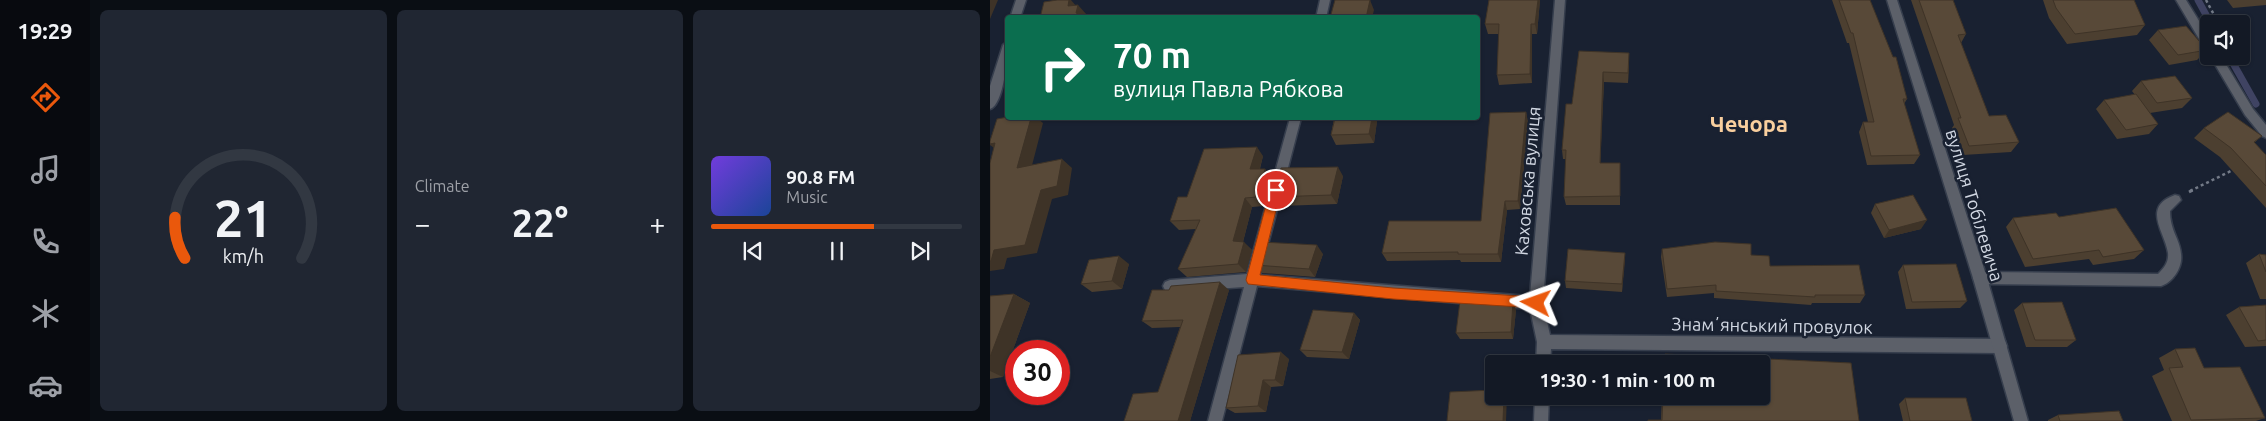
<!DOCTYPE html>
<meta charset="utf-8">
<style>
body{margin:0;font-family:Ubuntu,sans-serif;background:#202632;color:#f1f3f6;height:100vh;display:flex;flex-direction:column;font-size:19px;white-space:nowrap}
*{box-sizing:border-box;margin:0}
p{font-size:16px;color:#9da0a7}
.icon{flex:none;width:28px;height:28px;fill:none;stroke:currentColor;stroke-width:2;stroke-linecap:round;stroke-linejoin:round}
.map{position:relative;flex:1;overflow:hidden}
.panel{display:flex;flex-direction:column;gap:10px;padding:10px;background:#0a0e14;width:900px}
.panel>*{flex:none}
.hud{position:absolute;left:15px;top:15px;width:475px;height:105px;border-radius:5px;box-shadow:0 1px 4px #0004,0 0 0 1px #323842;background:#0b6e4f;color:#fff;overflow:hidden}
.buttons{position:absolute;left:1210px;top:15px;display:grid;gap:10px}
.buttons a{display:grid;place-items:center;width:50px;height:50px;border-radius:5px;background:#131925;box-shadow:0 1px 4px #0004,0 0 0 1px #323842;font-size:25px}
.speed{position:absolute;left:15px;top:340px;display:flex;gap:10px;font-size:25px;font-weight:700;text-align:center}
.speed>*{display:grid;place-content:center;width:65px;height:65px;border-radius:50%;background:#131925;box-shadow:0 1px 4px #0004,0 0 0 1px #323842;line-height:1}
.speed .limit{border:8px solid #d22;background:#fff;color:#111}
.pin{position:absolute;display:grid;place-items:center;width:42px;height:42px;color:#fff;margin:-21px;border:2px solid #fff;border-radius:50%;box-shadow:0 1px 5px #0007}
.me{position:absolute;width:55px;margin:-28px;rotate:274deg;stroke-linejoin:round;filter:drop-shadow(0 0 4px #0008)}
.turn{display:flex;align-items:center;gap:18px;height:105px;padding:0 25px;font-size:22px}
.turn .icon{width:65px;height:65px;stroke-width:2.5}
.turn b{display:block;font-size:35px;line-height:42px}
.big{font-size:38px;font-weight:700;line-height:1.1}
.panel .card{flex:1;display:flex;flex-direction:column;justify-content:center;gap:8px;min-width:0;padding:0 18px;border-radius:8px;background:#202632}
.panel .dial{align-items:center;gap:0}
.dial svg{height:130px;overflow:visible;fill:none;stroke:#323842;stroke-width:7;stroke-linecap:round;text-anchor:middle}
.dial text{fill:#f1f3f6;stroke:none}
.song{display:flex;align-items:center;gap:15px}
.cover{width:60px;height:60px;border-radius:8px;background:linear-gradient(135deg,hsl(260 70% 55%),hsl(220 70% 35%))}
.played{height:5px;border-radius:2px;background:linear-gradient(90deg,#ea580c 65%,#323842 65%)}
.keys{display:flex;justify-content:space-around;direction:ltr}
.heat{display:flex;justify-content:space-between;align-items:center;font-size:28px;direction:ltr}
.panel .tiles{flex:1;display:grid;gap:10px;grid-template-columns:repeat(3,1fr)}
.trip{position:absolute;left:495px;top:355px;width:285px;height:50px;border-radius:5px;background:#131925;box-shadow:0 1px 4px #0004,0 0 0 1px #323842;font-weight:700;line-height:50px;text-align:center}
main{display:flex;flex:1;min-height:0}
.tab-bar{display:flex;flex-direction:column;width:90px;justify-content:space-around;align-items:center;background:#080a0f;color:#9da0a7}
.tab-bar .icon{width:35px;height:35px}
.tab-bar .active{color:#ea580c}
.tab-bar b{font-size:22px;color:#f1f3f6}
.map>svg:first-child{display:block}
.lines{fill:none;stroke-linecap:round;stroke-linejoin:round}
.stream{stroke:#3f4362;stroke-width:7}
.minor-casing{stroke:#363e4d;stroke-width:3}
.tertiary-casing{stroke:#363e4d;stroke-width:3}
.path-far1{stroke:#737a87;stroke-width:2.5;stroke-dasharray:3 3;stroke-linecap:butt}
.path{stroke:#737a87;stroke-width:3;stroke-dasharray:4 4;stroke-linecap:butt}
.minor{fill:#5c6069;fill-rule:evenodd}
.tertiary{fill:#5c6069;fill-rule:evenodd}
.wall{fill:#4c3f30}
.shaded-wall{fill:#3e3327}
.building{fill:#584938;stroke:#3e3327}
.route{fill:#ea580c;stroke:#983908}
.labels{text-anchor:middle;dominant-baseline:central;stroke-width:5;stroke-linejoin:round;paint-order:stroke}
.street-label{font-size:18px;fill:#d1d7e2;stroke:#192131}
.district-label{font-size:22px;font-weight:bold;fill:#f9cf9e;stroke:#192131}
</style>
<main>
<nav class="tab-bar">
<b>19:29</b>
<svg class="icon active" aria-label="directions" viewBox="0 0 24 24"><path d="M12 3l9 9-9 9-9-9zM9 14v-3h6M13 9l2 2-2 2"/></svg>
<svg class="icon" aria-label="music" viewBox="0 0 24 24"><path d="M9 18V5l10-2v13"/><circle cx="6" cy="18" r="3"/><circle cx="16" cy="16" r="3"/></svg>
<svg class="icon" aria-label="phone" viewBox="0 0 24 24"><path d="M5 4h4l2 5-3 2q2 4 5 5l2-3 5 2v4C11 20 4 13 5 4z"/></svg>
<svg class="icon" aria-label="climate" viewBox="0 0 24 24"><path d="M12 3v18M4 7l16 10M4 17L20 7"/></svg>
<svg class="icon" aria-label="car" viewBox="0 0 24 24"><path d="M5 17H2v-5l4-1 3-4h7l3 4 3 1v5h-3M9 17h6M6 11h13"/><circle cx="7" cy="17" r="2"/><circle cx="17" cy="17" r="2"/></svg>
</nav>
<section class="panel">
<div class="tiles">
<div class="card dial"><svg viewBox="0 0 100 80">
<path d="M14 69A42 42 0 1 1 86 69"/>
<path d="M14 69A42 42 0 0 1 8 44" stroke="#ea580c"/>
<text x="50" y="56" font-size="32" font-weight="700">21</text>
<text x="50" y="72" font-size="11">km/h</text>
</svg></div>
<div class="card"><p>Climate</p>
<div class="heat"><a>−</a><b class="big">22°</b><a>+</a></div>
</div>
<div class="card">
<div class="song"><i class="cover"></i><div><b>90.8 FM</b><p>Music</p></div></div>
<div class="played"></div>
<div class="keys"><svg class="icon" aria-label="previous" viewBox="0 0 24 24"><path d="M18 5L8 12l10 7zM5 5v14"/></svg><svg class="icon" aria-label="pause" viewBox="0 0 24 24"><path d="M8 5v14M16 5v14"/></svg><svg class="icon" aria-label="next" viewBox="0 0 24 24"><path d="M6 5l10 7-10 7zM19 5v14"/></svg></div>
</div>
</div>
</section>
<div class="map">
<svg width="1276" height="421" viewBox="0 0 1276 421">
<rect width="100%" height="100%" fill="#192131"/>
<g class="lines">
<path class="stream" d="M1208,0L1221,24
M1239,56L1266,104"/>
<defs>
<path id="minor" d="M26,0H36L30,18H20Z
M330,0H340L336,18H326Z
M565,0H575L553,303L560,335L1010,339L1015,341L1017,346L1015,351L1010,353L561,349L560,364H546L547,342L540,309L267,286L232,421H218L254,287L180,292L175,290L173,286L175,282L180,280L257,274L300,118H311L270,275L540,296Z
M1186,0H1196L1219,37V50L1215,49Z
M18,41C18,54 14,105 0,109V86L13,45Z
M1220,56H1231L1263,109L1276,125V138L1272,136L1255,115Z
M1185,195L1189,196L1191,200L1180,211C1180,231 1190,239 1191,254C1193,267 1183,282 1171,286L990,284L985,282L983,278L985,274L990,272L1168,274C1174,268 1179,262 1178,253C1175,232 1151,207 1185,195Z
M545,396H559L558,421H544Z"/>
<path id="tertiary" d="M897,0H907L997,278L1038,421H1024L983,278Z"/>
</defs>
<use href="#minor" class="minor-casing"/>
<use href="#tertiary" class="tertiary-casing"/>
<path class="path-far1" d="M1216,0L1229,24
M1200,191L1245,169"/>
<path class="path" d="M1199,192L1203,190"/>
<use href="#minor" class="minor"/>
<use href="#tertiary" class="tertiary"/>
</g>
<path class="wall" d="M499,0H550L547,34H542V83L509,85L507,75L509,34H498L495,24Z
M842,0H880L917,99L914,104L930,155L924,164L877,165L869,132L873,122H878L859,43H857Z
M921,0H963L976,34L971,43L999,116L1029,142L1021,152L973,155L962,128L964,125Z
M1053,0H1144L1155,25L1147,35L1077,44L1059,18Z
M1237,0H1276V5L1243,8Z
M1168,30L1217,50L1207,60L1179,65L1159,40Z
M589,51L639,63L638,83L614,82L610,163H630V205H576L574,197L576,159H573L572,150L582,104Z
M1151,81L1202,98L1192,108L1160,113L1168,124L1159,134L1127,139L1106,109L1114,100L1145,95L1142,91Z
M536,112L538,122L530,209L517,210L511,262H471L470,260L397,261L392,253L491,221Z
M213,118H242L213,119Z
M316,118H386L387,121L384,143L346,145L341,135L344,119L318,120Z
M1214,128L1272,136L1264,143L1276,155V208L1230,157L1204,138Z
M273,156L270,169H275L282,178L274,206L262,207L253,242L262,250L256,272L197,277L188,269L206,229L189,230L180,221L197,197Z
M353,176L347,204L290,206L283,197Z
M885,204L931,229L894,238L881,213Z
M1069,217L1154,250L1144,259L1103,265L1099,259L1035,267L1016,227L1023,218Z
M672,249L761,255L780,266L875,295L870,303H822L821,305L724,298V293L677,297L671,257Z
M635,253L632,292L576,288L575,281Z
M333,254L325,277L272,273L265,265Z
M1269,254L1276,255V299H1270L1256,263Z
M139,264L132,289L102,292L91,284Z
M913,265L977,301L970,308L916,309L908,272Z
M239,290L200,421H134L168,392L190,327L162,328L152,321Z
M24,294L40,303L13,377L0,379V296Z
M523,302L526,310L523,339H470L466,333Z
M1032,303L1086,340L1077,347H1036L1024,310Z
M1276,305V346L1255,347L1236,315L1249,307Z
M364,313L370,320L359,359L317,357L310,350Z
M1185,349L1214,368L1275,418L1266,421H1182L1162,376L1174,370L1169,358Z
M675,354L861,363L869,421H658V420H671L672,396H771V364H673Z
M299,359L293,386L281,387L276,412L245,413L236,408Z
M915,398L982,421H913L909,404Z
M1068,415L1133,421H1058V420Z"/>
<path class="shaded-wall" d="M0,0H8L0,19Z
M79,0H81L87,7L88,5L97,15L96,18H90L78,6Z
M380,0L384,10L382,18H376Z
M548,0H550L547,34L545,24Z
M541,24L542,34V83L540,74Z
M639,53V63L638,83V73Z
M613,72L614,82L610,172V163Z
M536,112L538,122L530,209L528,201Z
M41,118H47L53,123L39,177L27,168Z
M382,118H386L387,121L384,143L379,134Z
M5,143L11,153L0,145V144Z
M267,147L273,156L267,178L260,169Z
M72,159L82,168L78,195L62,199L47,253L17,258L14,269L0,271V261L4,250L51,190Z
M348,167L353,176L347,204L341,195Z
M275,169L282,178L274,206L267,197Z
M255,198L262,207L251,249L243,241Z
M515,201L517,210L511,262L508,254Z
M937,220L931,229L894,238L899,230Z
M254,242L262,250L256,272L248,264Z
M327,245L333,254L325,277L319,269Z
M635,253V261L632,292V284Z
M129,256L139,264L132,289L122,281Z
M230,282L239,290L200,421H188Z
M24,294L40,303L13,377L0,371V357Z
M523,302L526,310L523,339L521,332Z
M364,313L370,320L359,359L352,352Z
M291,352L299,359L293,386L285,380Z
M273,380L281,387L276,412L268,406Z
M514,396H517L516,421H513Z"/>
<path class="building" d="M67,0H79L78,6L88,5L86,13L93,15L92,18H50L54,2Z
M345,0H380L376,18H340Z
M499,0H548L545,24H541L540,74L507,75L509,24H495Z
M849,0H880L903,57H906L917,99H913L930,155L881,156L873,122H884L863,33H861Z
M929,0H963L976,34L968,35L999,116L1016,115L1029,142L979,146L968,118H971Z
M1063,0H1144L1155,25L1085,34L1066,8Z
M1196,26L1217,50L1188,55L1168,30Z
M589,51L639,53L638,73L613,72L610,163H630V196L574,197L576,150H572L576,104H582Z
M1185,76L1202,98L1167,103L1151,81Z
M1146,94L1168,124L1136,130L1114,100Z
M536,112L528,201H515L508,254H468V252L392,253L399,221H491L500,113Z
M1238,112L1272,136L1264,142L1276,155V186L1241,148L1214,128Z
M18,117L41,118L27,168L72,159L67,186L51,190L35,245L4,250L1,261H0V163L5,143L0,144V141L7,119Z
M345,118H382L379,134L341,135Z
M267,147L260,169H275L267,197L255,198L243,241L254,242L248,264L188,269L210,220L180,221L188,197H197L214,149Z
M348,167L341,195L283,197L291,168Z
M923,195L937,220L899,230L885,204Z
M1126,208L1154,250L1113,257L1109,250L1043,259L1023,218L1066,213L1069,217Z
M271,242L327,245L319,269L265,265Z
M725,242L761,244V255L779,256L780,266L869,265L875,295H825V297L726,291V285L677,289L672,249Z
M578,249L635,253L632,284L575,281Z
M1269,254L1276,255V272Z
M129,256L122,281L91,284L99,260Z
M966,264L977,301L922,302L913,265Z
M230,282L188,421H134L143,394L168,392L193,320L152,321L162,290H179L181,286Z
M24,294L0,357V296Z
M470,301L523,302L521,332L466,333Z
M1072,302L1086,340H1045L1032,303Z
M1276,305V340L1268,341L1249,307Z
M323,310L364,313L352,352L310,350Z
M1205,348L1214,368L1250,367L1275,418L1201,420L1179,368L1193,367L1185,349Z
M291,352L285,380H273L268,406L236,408L248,355Z
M675,354L861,363L869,421H658V420H672L673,396H771V364H674Z
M504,390V396H514L513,421H457L460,392Z
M915,398H976L982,421H920Z
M1129,411L1133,421H1070L1068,415Z"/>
<path class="route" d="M286,185L291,190L270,275L403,288L546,297L552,303L546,308L403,299L258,284L256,280L280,190Z"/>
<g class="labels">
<g class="street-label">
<text transform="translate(537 181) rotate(-85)">Каховська вулиця</text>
<text transform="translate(985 205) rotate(73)">вулиця Тобілевича</text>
<text transform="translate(782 325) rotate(1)">Знамʼянський провулок</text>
</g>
<g class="district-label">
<text x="759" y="123">Чечора</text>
</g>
</g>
</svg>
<div class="buttons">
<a><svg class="icon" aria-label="sound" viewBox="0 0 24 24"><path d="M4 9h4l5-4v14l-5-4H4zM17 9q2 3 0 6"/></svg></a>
</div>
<div class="speed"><div class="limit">30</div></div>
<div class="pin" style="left:286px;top:190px;background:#d93025"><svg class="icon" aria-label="arrive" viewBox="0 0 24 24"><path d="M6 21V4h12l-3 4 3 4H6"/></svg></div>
<svg class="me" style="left:546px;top:303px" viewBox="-20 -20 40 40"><path d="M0-17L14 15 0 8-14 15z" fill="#ea580c" stroke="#fff" stroke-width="4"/></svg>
<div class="trip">19:30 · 1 min · 100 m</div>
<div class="hud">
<div class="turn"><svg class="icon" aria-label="right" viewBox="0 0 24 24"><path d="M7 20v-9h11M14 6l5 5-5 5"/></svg><div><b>70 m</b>вулиця Павла Рябкова</div></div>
</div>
</div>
</main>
